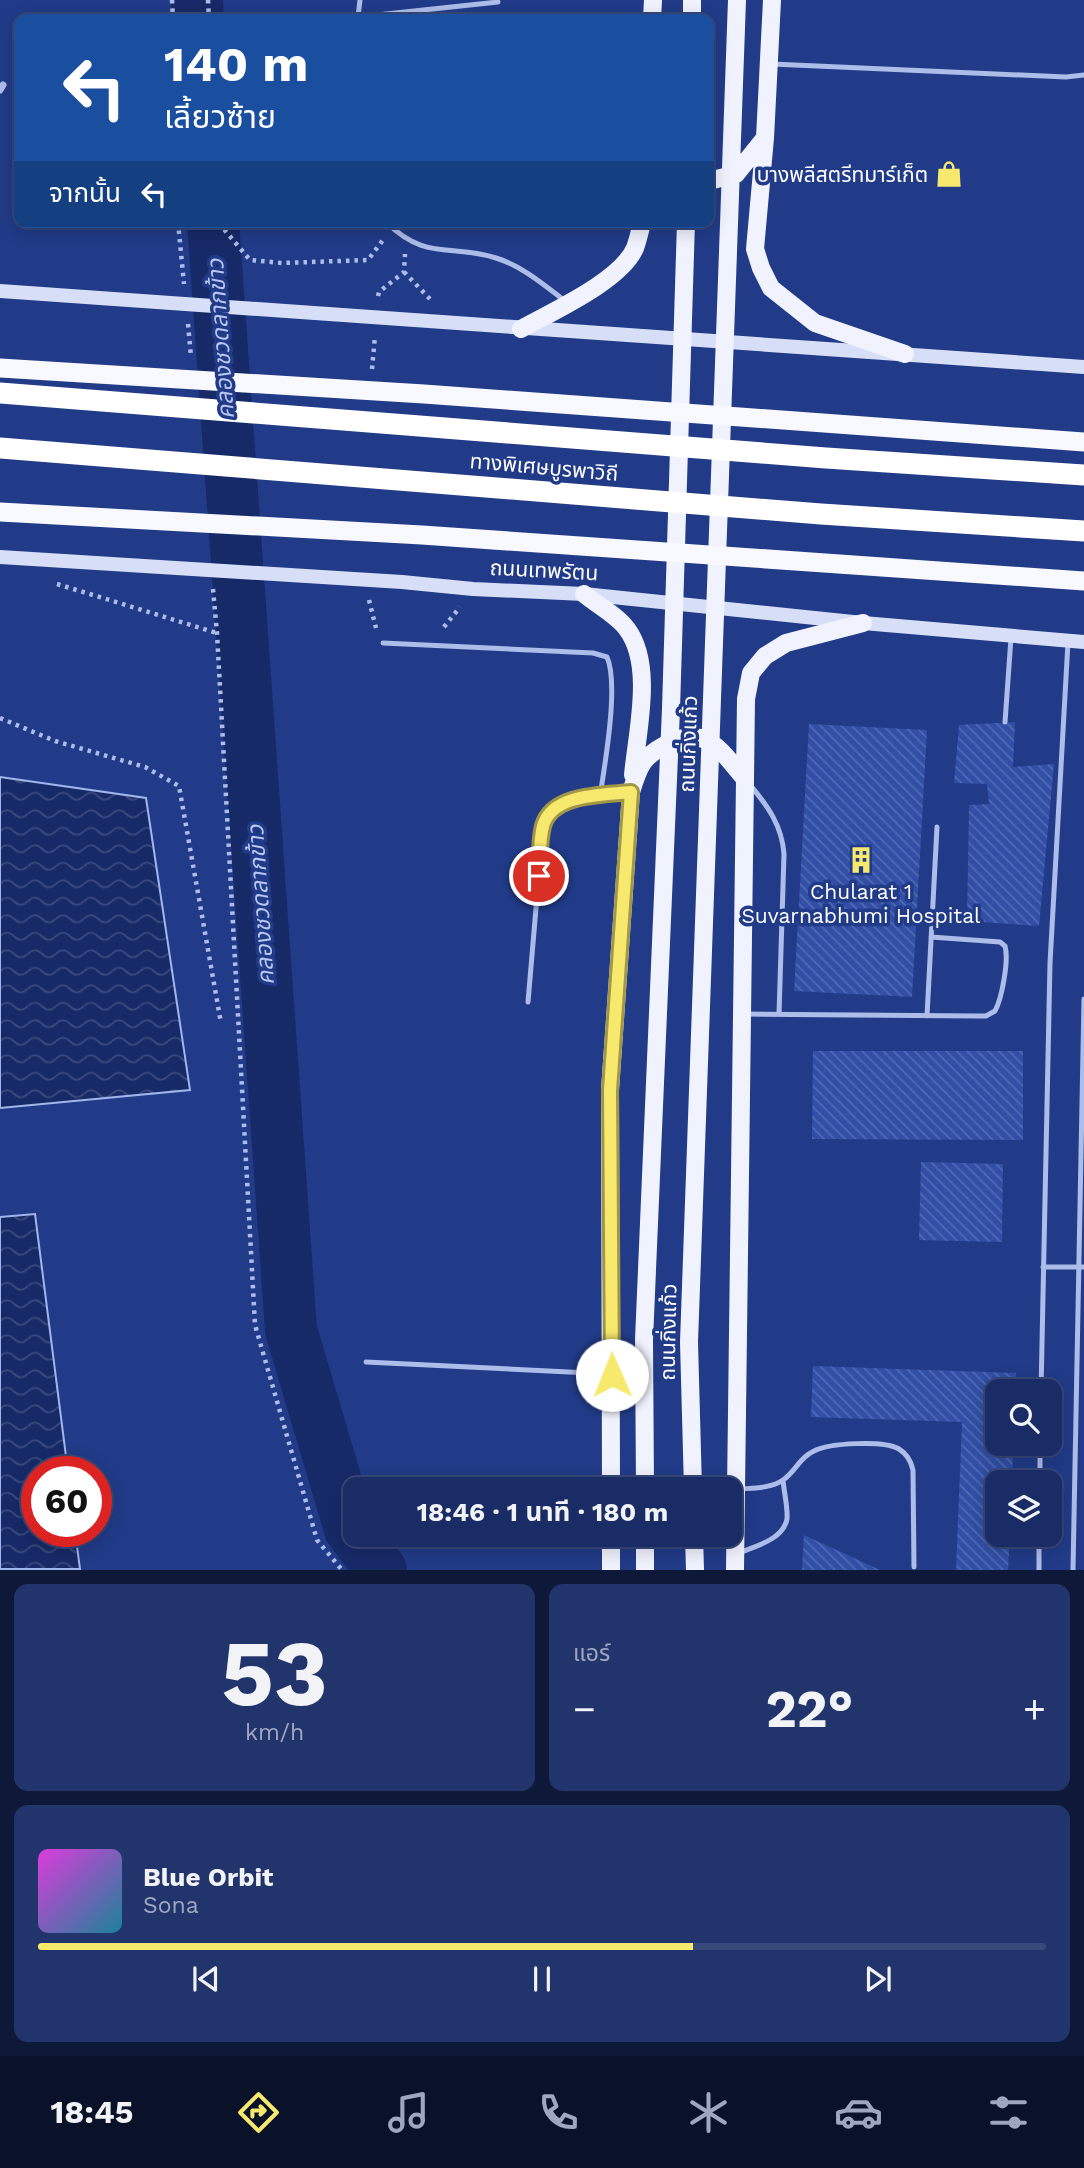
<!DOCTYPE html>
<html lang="th">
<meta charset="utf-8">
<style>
body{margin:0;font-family:"Work Sans","Noto Sans Thai",sans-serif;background:#22346c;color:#f1f3f6;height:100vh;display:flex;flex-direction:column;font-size:26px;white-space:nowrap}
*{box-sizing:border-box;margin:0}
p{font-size:23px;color:#9fa7bf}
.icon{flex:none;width:38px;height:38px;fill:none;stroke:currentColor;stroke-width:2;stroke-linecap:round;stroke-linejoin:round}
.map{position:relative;height:1570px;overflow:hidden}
.panel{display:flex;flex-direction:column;gap:14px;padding:14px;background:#0e1838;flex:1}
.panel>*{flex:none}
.guide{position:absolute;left:14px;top:14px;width:700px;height:214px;border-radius:14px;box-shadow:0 4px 18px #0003,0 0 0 2px #37487a;background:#1a4fa0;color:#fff;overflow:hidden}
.buttons{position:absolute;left:985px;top:1379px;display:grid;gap:14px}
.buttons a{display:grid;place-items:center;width:77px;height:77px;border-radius:14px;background:#192c66;box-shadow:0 4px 18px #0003,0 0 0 2px #37487a;font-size:35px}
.speed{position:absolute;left:21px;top:1456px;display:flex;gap:14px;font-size:35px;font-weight:700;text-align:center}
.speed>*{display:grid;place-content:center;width:91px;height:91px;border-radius:50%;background:#192c66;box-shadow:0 4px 18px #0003,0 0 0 2px #37487a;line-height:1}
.speed .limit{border:10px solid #d22;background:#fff;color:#111}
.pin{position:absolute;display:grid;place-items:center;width:60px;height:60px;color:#fff;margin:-30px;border:4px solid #fff;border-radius:50%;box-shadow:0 2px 7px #0007}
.me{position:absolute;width:77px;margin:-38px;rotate:359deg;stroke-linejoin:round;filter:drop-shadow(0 0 5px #0008)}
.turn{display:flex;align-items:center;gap:24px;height:147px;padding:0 35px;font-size:32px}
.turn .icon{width:91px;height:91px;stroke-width:2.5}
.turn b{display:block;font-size:49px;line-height:60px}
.then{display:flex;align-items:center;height:66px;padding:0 35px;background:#0003;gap:14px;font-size:26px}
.big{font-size:52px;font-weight:700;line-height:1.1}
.panel .widget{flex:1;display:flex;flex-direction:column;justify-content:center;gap:10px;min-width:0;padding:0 24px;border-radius:14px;background:#22346c}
.panel .dial{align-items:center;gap:0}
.dial b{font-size:91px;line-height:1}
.song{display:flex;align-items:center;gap:21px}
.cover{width:84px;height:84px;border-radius:10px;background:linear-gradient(135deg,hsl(300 70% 55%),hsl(190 70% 35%))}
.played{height:7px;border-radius:4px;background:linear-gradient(90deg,#f7e96d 65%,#37487a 65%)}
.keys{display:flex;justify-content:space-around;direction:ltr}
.heat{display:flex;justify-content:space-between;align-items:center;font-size:38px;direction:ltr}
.panel .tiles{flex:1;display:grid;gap:14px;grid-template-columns:1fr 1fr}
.widget:last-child{grid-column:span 2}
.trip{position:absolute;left:343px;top:1477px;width:399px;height:70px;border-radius:14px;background:#192c66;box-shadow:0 4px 18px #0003,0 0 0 2px #37487a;font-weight:700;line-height:70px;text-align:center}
.tabs{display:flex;height:112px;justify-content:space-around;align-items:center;background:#0a1229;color:#9fa7bf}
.tabs .icon{width:49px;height:49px}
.tabs .active{color:#f7e96d}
.tabs b{font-size:32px;color:#f1f3f6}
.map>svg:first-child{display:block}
.water{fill:url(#water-waves);stroke:#a0b5eb;stroke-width:2}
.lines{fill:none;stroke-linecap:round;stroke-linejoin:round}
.river{stroke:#172a68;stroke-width:52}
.building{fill:url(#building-back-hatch)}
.path{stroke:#acbdea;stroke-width:4.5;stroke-dasharray:3.5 5;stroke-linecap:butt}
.service{stroke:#acbdea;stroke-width:5}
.minor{stroke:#acbdea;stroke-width:7}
.secondary{stroke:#d7dff8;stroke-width:14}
.primary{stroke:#f0f3fe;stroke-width:18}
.trunk{stroke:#f8f9fe;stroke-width:19}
.motorway{stroke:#fff;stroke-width:21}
.route-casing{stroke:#a19747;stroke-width:18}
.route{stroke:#f7e96d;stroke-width:12}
.labels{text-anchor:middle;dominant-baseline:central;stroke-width:7;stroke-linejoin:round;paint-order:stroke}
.poi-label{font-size:21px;fill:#fff;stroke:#213b88;text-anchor:end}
.street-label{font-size:21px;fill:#fff;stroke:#213b88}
.water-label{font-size:23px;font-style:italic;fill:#b8c8f2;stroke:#213b88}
</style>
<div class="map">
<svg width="1084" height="1570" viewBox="0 0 1084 1570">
<defs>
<pattern id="water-waves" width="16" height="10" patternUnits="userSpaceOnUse" patternTransform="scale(1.75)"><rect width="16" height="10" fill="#172a68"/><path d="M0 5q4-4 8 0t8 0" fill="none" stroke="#3a4a7f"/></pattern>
<pattern id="building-back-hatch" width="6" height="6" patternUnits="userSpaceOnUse" patternTransform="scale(1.75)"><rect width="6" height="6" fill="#314fa6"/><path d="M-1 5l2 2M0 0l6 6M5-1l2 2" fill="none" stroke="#5069b3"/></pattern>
</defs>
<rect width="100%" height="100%" fill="#213b88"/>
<path class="water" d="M0,777L146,798L190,1090L0,1108Z
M35,1214L68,1472H37V1531H75L80,1569H0V1217Z"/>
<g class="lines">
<path class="river" d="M197,0L198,19
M213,222L291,1330L350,1529L381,1570"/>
</g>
<path class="building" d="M1015,722L1013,767L1054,764L1039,926L967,921L969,805L989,804L987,784L954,783L959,725Z
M809,724L927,730L912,997L794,991Z
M813,1051H1023V1140L812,1139Z
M921,1162L1003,1164L1002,1242L919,1240Z
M813,1366L1016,1373L1015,1391H998V1444H1013L1012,1482H998V1535H1010L1008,1570H956L962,1422L811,1417Z
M804,1535L880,1570H802Z"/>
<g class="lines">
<path class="path" d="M172,0L173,19
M208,0L209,19
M178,222L184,284
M221,222L222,227L250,260L282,263L368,260L383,240
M404,272L430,299
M378,296L379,292L404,272L405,254
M188,324L191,357
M372,369L375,336
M57,584L217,633
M213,589L217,633L255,1325L317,1540L342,1570
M369,600L376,628
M444,627L460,607
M0,718L55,741L145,767L179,786L221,1023"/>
<path class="service" d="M360,0L358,17L498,2
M772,64L1066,77L1084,75
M386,222C427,262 450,243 496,258C522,266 544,285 565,301
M383,643L593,653L607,657C619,684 605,764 600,796
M1005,722L1011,638
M750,785C768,806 782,826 784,854L779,1014
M528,1002L543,826C558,794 597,796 628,792
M744,1014L977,1016H986L995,1011C1002,998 1009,960 1005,946L1000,942L931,937
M927,1016L937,827
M1043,1267H1084
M366,1362L609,1374
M1041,1391L1050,963L1068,642
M1040,1482V1444
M741,1489C754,1488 772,1488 783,1480C795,1472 800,1457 814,1451C829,1443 884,1440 899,1449C907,1454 911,1461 913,1470L914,1567
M739,1553C755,1546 783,1540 787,1519C788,1508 784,1492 783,1480
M1039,1570V1535
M1073,1570L1084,999"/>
<path class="minor" d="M0,90L3,85"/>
<path class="secondary" d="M0,291L1084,367
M0,557L402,582L473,589L584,594L863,623L1084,642"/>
<path class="primary" d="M772,0L765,138L755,249L761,268L771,288L815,323L905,354
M652,19L653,0
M692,19V0
M709,181L736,174L765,138
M521,329C551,312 621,281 635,248C638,240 640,231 642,222
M584,594C597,605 617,615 627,629C654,665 637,732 633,775
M745,779L746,699L751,673L765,656L786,643L863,623
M611,1489L610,1090L631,792C639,767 641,758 665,745C706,723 720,750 745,779L735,1570
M645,1489L644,1340L671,709L686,222
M693,1489L689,1342L737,0
M645,1535V1570
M694,1535L695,1570
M611,1570V1535"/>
<path class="trunk" d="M0,368L424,394L1084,442
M0,512L422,535L1084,581"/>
<path class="motorway" d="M0,393L826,458L1084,475
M0,448L821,514L1084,531"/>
</g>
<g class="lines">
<defs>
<path id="route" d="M539,876C540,860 539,842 543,826C552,793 605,795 631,792L610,1090L612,1375"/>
</defs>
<use href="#route" class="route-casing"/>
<use href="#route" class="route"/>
</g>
<defs>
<symbol id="shop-bare" viewBox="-9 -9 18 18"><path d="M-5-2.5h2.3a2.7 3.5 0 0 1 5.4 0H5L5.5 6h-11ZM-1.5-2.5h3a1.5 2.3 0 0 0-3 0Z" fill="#f7e96d" stroke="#213b88" stroke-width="2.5" paint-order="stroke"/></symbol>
<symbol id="building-bare" viewBox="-9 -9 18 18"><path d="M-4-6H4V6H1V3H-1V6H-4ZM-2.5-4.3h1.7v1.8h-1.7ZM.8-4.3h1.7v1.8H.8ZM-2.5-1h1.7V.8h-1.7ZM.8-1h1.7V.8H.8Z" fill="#f7e96d" stroke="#213b88" stroke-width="2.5" paint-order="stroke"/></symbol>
</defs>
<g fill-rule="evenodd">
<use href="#shop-bare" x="930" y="155" width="38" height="38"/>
<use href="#building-bare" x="842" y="841" width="38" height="38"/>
</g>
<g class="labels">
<g class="poi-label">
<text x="928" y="174">บางพลีสตรีทมาร์เก็ต</text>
<text x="861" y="891" text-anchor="middle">Chularat 1<tspan x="861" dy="24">Suvarnabhumi Hospital</tspan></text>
</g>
<g class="street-label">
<text transform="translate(544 467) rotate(5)">ทางพิเศษบูรพาวิถี</text>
<text transform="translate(544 570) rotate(3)">ถนนเทพรัตน</text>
<text transform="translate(688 744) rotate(-88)">ถนนกิ่งแก้ว</text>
<text transform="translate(668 1332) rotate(-89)">ถนนกิ่งแก้ว</text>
</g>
<g class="water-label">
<text transform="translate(221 339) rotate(-94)">คลองชวดลากข้าว</text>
<text transform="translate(261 905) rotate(-94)">คลองชวดลากข้าว</text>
</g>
</g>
</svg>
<div class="buttons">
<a><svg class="icon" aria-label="search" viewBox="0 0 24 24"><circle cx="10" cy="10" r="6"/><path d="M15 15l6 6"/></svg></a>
<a><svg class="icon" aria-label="layers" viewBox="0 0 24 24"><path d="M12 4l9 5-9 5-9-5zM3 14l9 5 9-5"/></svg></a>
</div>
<div class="speed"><div class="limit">60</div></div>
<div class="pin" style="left:539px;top:876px;background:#d93025"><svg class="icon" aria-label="arrive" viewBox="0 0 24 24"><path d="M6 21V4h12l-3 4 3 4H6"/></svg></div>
<svg class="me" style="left:612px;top:1375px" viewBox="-20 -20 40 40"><circle r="19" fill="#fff"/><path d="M0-13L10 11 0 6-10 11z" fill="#f7e96d"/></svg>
<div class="trip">18:46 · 1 นาที · 180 m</div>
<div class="guide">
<div class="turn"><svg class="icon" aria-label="left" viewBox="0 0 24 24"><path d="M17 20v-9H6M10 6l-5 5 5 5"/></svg><div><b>140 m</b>เลี้ยวซ้าย</div></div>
<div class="then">จากนั้น<svg class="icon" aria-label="left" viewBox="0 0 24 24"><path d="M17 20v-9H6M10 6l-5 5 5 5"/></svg></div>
</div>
</div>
<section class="panel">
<div class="tiles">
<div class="widget dial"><b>53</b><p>km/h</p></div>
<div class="widget"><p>แอร์</p>
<div class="heat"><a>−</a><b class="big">22°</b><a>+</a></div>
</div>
<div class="widget">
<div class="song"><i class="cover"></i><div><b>Blue Orbit</b><p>Sona</p></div></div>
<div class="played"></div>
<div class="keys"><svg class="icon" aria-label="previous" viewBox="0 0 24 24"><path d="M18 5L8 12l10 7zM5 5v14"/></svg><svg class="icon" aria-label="pause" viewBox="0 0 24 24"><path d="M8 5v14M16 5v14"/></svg><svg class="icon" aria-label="next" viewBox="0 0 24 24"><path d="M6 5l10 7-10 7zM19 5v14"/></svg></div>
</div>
</div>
</section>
<nav class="tabs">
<b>18:45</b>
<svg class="icon active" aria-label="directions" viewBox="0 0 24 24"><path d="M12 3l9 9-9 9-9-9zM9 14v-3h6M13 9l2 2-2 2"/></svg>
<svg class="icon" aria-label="music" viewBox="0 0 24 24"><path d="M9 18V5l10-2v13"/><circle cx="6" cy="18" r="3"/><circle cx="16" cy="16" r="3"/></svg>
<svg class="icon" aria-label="phone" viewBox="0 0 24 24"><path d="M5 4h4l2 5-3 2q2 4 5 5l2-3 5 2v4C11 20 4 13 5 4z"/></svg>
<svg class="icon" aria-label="climate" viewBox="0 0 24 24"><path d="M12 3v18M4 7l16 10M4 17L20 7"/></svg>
<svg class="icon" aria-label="car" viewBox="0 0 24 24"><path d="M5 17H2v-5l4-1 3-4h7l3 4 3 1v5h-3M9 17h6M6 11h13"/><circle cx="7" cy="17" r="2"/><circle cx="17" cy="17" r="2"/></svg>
<svg class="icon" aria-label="filters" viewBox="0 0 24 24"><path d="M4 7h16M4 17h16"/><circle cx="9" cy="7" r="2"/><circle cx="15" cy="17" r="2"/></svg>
</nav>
